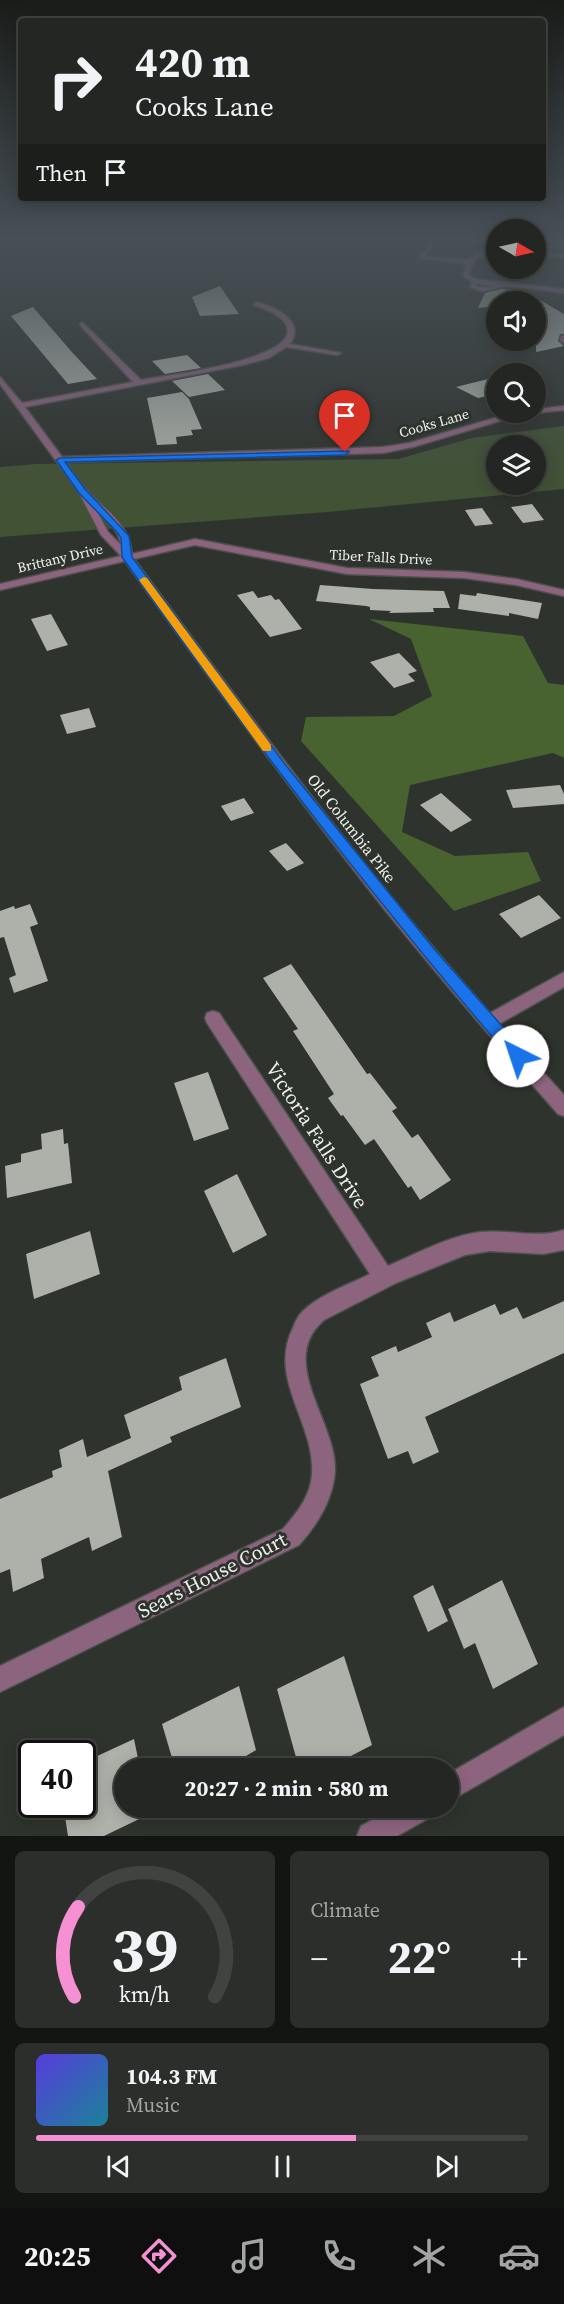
<!DOCTYPE html>
<meta charset="utf-8">
<style>
body{margin:0;font-family:"Source Serif 4",serif;background:#2b2e2a;color:#f1f3f6;height:100vh;display:flex;flex-direction:column;font-size:22px;white-space:nowrap}
*{box-sizing:border-box;margin:0}
p{font-size:20px;color:#a3a5a5}
.icon{flex:none;width:33px;height:33px;fill:none;stroke:currentColor;stroke-width:2;stroke-linecap:round;stroke-linejoin:round}
.map{position:relative;height:1836px;overflow:hidden}
.panel{display:flex;flex-direction:column;gap:15px;padding:15px;background:#131513;flex:1}
.panel>*{flex:none}
.hud{position:absolute;left:18px;top:18px;width:528px;height:183px;border-radius:6px;box-shadow:0 3px 15px #0003,0 0 0 2px #404340;background:#232622;color:#f1f3f6;overflow:hidden}
.needle{width:39px;rotate:99deg}
.buttons{position:absolute;left:486px;top:219px;display:grid;gap:12px}
.buttons a{display:grid;place-items:center;width:60px;height:60px;border-radius:50%;background:#232622;box-shadow:0 3px 15px #0003,0 0 0 2px #404340;font-size:30px}
.speed{position:absolute;left:18px;top:1740px;display:flex;gap:12px;font-size:30px;font-weight:700;text-align:center}
.speed>*{display:grid;place-content:center;width:78px;height:78px;border-radius:50%;background:#232622;box-shadow:0 3px 15px #0003,0 0 0 2px #404340;line-height:1}
.speed .limit{border:3px solid #111;border-radius:9px;background:#fff;color:#111}
.pin{position:absolute;display:grid;place-items:center;width:51px;height:51px;color:#fff;margin:-62px -26px;border-radius:50% 50% 50% 0;rotate:-45deg;box-shadow:0 0 6px #0007}
.pin .icon{rotate:45deg}
.me{position:absolute;width:66px;margin:-33px;rotate:319deg;stroke-linejoin:round;filter:drop-shadow(0 0 4px #0008)}
.turn{display:flex;align-items:center;gap:21px;height:126px;padding:0 18px;font-size:27px}
.turn .icon{width:78px;height:78px;stroke-width:2.5}
.turn b{display:block;font-size:42px;line-height:51px}
.then{display:flex;align-items:center;height:57px;padding:0 18px;background:#0003;gap:12px;font-size:22px}
.big{font-size:45px;font-weight:700;line-height:1.1}
.panel .tile{flex:1;display:flex;flex-direction:column;justify-content:center;gap:9px;min-width:0;padding:0 21px;border-radius:9px;background:#2b2e2a}
.panel .dial{align-items:center;gap:0}
.dial svg{height:156px;overflow:visible;fill:none;stroke:#404340;stroke-width:7;stroke-linecap:round;text-anchor:middle}
.dial text{fill:#f1f3f6;stroke:none}
.song{display:flex;align-items:center;gap:18px}
.cover{width:72px;height:72px;border-radius:9px;background:linear-gradient(135deg,hsl(250 70% 55%),hsl(190 70% 35%))}
.played{height:6px;border-radius:3px;background:linear-gradient(90deg,#f591d2 65%,#404340 65%)}
.keys{display:flex;justify-content:space-around;direction:ltr}
.heat{display:flex;justify-content:space-between;align-items:center;font-size:33px;direction:ltr}
.panel .tiles{flex:1;display:grid;gap:15px;grid-template-columns:1fr 1fr}
.tile:last-child{grid-column:span 2}
.trip{position:absolute;left:114px;top:1758px;width:345px;height:60px;border-radius:30px;background:#232622;box-shadow:0 3px 15px #0003,0 0 0 2px #404340;font-weight:700;line-height:60px;text-align:center}
.dock{display:flex;height:96px;justify-content:space-around;align-items:center;background:#0e0f0e;color:#a3a5a5}
.dock .icon{width:42px;height:42px}
.dock .selected{color:#f591d2}
.dock b{font-size:27px;color:#f1f3f6}
.map>svg:first-child{display:block}
.green{fill:#425235;fill-rule:evenodd}
.forest{fill:#486230}
.lines{fill:none;stroke-linecap:round;stroke-linejoin:round}
.stream{stroke:#70845f;stroke-width:3}
.building{fill:#adb1a9}
.minor-casing{stroke:#4d514c;stroke-width:3}
.minor{fill:#8d647e;fill-rule:evenodd}
.route{fill:#1a73e8;stroke:#114b97;stroke-width:1.5}
.slow{fill:#f59e0b}
.labels{text-anchor:middle;dominant-baseline:central;stroke-width:6;stroke-linejoin:round;paint-order:stroke}
.far-street-label{font-size:14px;fill:#edf0ec;stroke:#2f332d}
.street-label{font-size:16px;fill:#edf0ec;stroke:#2f332d}
.near-street-label{font-size:20px;fill:#edf0ec;stroke:#2f332d}
</style>
<div class="map">
<svg width="564" height="1836" viewBox="0 0 564 1836">
<rect width="100%" height="100%" fill="#2f332d"/>
<path class="green" d="M564,426V489L327,512L0,537V467L36,464L398,459L472,438ZM496,446H536V484H496Z"/>
<path class="forest" d="M369,619L523,636L548,683L564,685V758L553,753L410,785L402,832L455,856L528,852L541,881L454,911L301,741L306,717L394,716L432,696L411,639Z"/>
<g class="lines">
<path class="stream" d="M546,246L564,247"/>
</g>
<path class="building" d="M220,286L239,314L200,316L192,297Z
M501,289L523,290L564,314V334H560L558,341L564,346L536,352V302H496V306L478,308L485,293Z
M33,307L71,351L97,379L68,384L11,316Z
M187,355L201,368L165,374L152,361Z
M208,374L225,390L189,397L172,381Z
M496,377V394L478,398L456,387Z
M182,392L189,399L202,429L191,430L193,435L176,437L177,444L157,445L147,398Z
M532,504L544,520L523,523L511,507Z
M482,508L493,524L475,526L465,510Z
M320,585L373,589L444,591L450,608H433L434,612L389,613L391,611L370,610V607L366,606L316,601Z
M253,591L258,598L271,595L275,600L279,599L302,629L270,637L237,595Z
M477,593L542,603L538,619L509,613V616L458,609L460,594L476,596Z
M51,614L68,645L47,651L31,619Z
M399,653L417,671L408,674L415,681L394,688L370,662Z
M89,708L96,727L67,734L60,715Z
M560,785L564,794V804L513,808L506,790Z
M441,793L472,820L451,832L420,805Z
M244,798L254,813L231,821L221,806Z
M286,843L304,863L287,871L269,851Z
M539,895L561,918L521,938L499,914Z
M30,904L38,924L30,927L48,981L14,993L9,978L16,975L4,937L0,938V911L14,906L15,909Z
M291,964L367,1074L370,1073L397,1108L392,1111L412,1138L418,1134L451,1180L420,1200L411,1186L408,1188L374,1139L365,1145L343,1115L341,1116L328,1098L334,1094L293,1031L298,1029L263,978Z
M208,1072L229,1129L194,1141L174,1083Z
M63,1129L64,1144L68,1143L72,1183L7,1198L5,1166L21,1162V1154L42,1149L41,1134Z
M237,1174L267,1235L233,1253L204,1191Z
M90,1231L100,1274L34,1299L26,1254Z
M564,1301V1353L425,1417L439,1452L413,1464L408,1451L388,1459L360,1384L379,1376L371,1357L396,1346L398,1352L432,1337L426,1323L450,1312L454,1322L495,1304L500,1315L517,1307L523,1319Z
M226,1358L241,1407L170,1437L172,1442L108,1471L122,1537L92,1551L89,1537L41,1559L44,1578L13,1592L10,1569L0,1573V1499L53,1477L52,1471L62,1467L59,1450L83,1439L87,1457L131,1438L124,1415L182,1390L179,1377Z
M502,1580L538,1664L493,1689L475,1643L464,1649L448,1609Z
M433,1585L448,1621L428,1632L413,1596Z
M344,1656L372,1745L328,1768H299L277,1689Z
M239,1686L256,1750L226,1768H175L162,1724Z
M134,1739L140,1768H124V1808H162L104,1836H68L63,1804H82V1763Z"/>
<g class="lines">
<defs>
<path id="minor" d="M536,239L564,241V245L536,242Z
M432,241L435,243L425,256L468,260L477,253L496,247V251C482,255 471,259 469,275L475,279L564,289V293C552,292 510,285 501,287C489,290 483,294 470,287L472,282L463,276L466,264L419,258ZM478,283L494,287L485,288L476,286Z
M536,251L564,254V258L536,255Z
M256,302C275,307 306,320 290,344L341,353L337,355L286,347L269,358L243,365L25,407L62,457L383,447L409,443L515,412H530L413,447L383,453L66,462C72,471 78,481 86,489C106,512 128,521 132,554L195,539L347,568L464,572L516,579L564,590V596L516,585L464,578L347,574L195,545L134,559C248,714 362,869 490,1013L564,972V987L499,1024L564,1095V1116L558,1114C499,1047 441,979 385,910C295,796 210,679 125,561L0,590V584L121,556L101,535L78,491L0,384V377L22,403L133,382L80,325L82,322L141,380C163,376 299,360 287,327C283,315 265,309 254,305ZM97,511C107,521 119,530 121,545L108,532Z
M561,336H564V343L560,341Z
M564,406V410L536,413L533,412H536V409Z
M213,1011L219,1013L388,1266C416,1254 449,1236 480,1232C509,1229 536,1239 564,1230V1250L543,1254L490,1251L465,1255L396,1283L324,1320C276,1361 337,1422 335,1471C333,1500 317,1525 299,1545L0,1692V1666L283,1529C295,1515 307,1501 311,1482C321,1428 266,1382 293,1328C295,1322 298,1316 302,1312C319,1295 348,1285 370,1274L207,1023L205,1018L207,1013Z
M564,1707V1735L448,1802V1774Z
M394,1808H432L429,1818L397,1836H357L361,1826Z"/>
</defs>
<use href="#minor" class="minor-casing"/>
<use href="#minor" class="minor"/>
</g>
<linearGradient id="sky" x2="0" y2="1"><stop stop-color="#1a1c19"/><stop offset="0.48" stop-color="#475057"/><stop offset="1" stop-color="#475057" stop-opacity="0"/></linearGradient>
<rect width="564" height="496" fill="url(#sky)"/>
<path class="route" d="M347,451L349,452L345,455L65,462L85,489L129,536L132,557L284,763L435,950L524,1051L526,1056L524,1061L518,1063L513,1061C374,900 245,731 122,557L121,538L117,532L79,493L56,460L60,458Z"/>
<path class="slow" d="M144,577L147,578L271,745V751H263L139,580Z"/>
<g class="labels">
<g class="far-street-label">
<text transform="translate(434 423) rotate(-16)">Cooks Lane</text>
<text transform="translate(381 557) rotate(3)">Tiber Falls Drive</text>
<text transform="translate(60 558) rotate(-13)">Brittany Drive</text>
</g>
<g class="street-label">
<text transform="translate(352 828) rotate(52)">Old Columbia Pike</text>
</g>
<g class="near-street-label">
<text transform="translate(317 1135) rotate(57)">Victoria Falls Drive</text>
<text transform="translate(212 1575) rotate(-27)">Sears House Court</text>
</g>
</g>
</svg>
<div class="buttons">
<a><svg class="needle" viewBox="-14 -14 28 28"><path d="M0-13l5 13h-10z" fill="#e53935"/><path d="M0 13l5-13h-10z" fill="#a3a5a5"/></svg></a>
<a><svg class="icon" aria-label="sound" viewBox="0 0 24 24"><path d="M4 9h4l5-4v14l-5-4H4zM17 9q2 3 0 6"/></svg></a>
<a><svg class="icon" aria-label="search" viewBox="0 0 24 24"><circle cx="10" cy="10" r="6"/><path d="M15 15l6 6"/></svg></a>
<a><svg class="icon" aria-label="layers" viewBox="0 0 24 24"><path d="M12 4l9 5-9 5-9-5zM3 14l9 5 9-5"/></svg></a>
</div>
<div class="speed"><div class="limit">40</div></div>
<div class="pin" style="left:345px;top:452px;background:#d93025"><svg class="icon" aria-label="arrive" viewBox="0 0 24 24"><path d="M6 21V4h12l-3 4 3 4H6"/></svg></div>
<svg class="me" style="left:518px;top:1056px" viewBox="-20 -20 40 40"><circle r="19" fill="#fff"/><path d="M0-13L10 11 0 6-10 11z" fill="#1a73e8"/></svg>
<div class="trip">20:27 · 2 min · 580 m</div>
<div class="hud">
<div class="turn"><svg class="icon" aria-label="right" viewBox="0 0 24 24"><path d="M7 20v-9h11M14 6l5 5-5 5"/></svg><div><b>420 m</b>Cooks Lane</div></div>
<div class="then">Then<svg class="icon" aria-label="arrive" viewBox="0 0 24 24"><path d="M6 21V4h12l-3 4 3 4H6"/></svg></div>
</div>
</div>
<section class="panel">
<div class="tiles">
<div class="tile dial"><svg viewBox="0 0 100 80">
<path d="M14 69A42 42 0 1 1 86 69"/>
<path d="M14 69A42 42 0 0 1 16 23" stroke="#f591d2"/>
<text x="50" y="56" font-size="32" font-weight="700">39</text>
<text x="50" y="72" font-size="11">km/h</text>
</svg></div>
<div class="tile"><p>Climate</p>
<div class="heat"><a>−</a><b class="big">22°</b><a>+</a></div>
</div>
<div class="tile">
<div class="song"><i class="cover"></i><div><b>104.3 FM</b><p>Music</p></div></div>
<div class="played"></div>
<div class="keys"><svg class="icon" aria-label="previous" viewBox="0 0 24 24"><path d="M18 5L8 12l10 7zM5 5v14"/></svg><svg class="icon" aria-label="pause" viewBox="0 0 24 24"><path d="M8 5v14M16 5v14"/></svg><svg class="icon" aria-label="next" viewBox="0 0 24 24"><path d="M6 5l10 7-10 7zM19 5v14"/></svg></div>
</div>
</div>
</section>
<nav class="dock">
<b>20:25</b>
<svg class="icon selected" aria-label="directions" viewBox="0 0 24 24"><path d="M12 3l9 9-9 9-9-9zM9 14v-3h6M13 9l2 2-2 2"/></svg>
<svg class="icon" aria-label="music" viewBox="0 0 24 24"><path d="M9 18V5l10-2v13"/><circle cx="6" cy="18" r="3"/><circle cx="16" cy="16" r="3"/></svg>
<svg class="icon" aria-label="phone" viewBox="0 0 24 24"><path d="M5 4h4l2 5-3 2q2 4 5 5l2-3 5 2v4C11 20 4 13 5 4z"/></svg>
<svg class="icon" aria-label="climate" viewBox="0 0 24 24"><path d="M12 3v18M4 7l16 10M4 17L20 7"/></svg>
<svg class="icon" aria-label="car" viewBox="0 0 24 24"><path d="M5 17H2v-5l4-1 3-4h7l3 4 3 1v5h-3M9 17h6M6 11h13"/><circle cx="7" cy="17" r="2"/><circle cx="17" cy="17" r="2"/></svg>
</nav>
